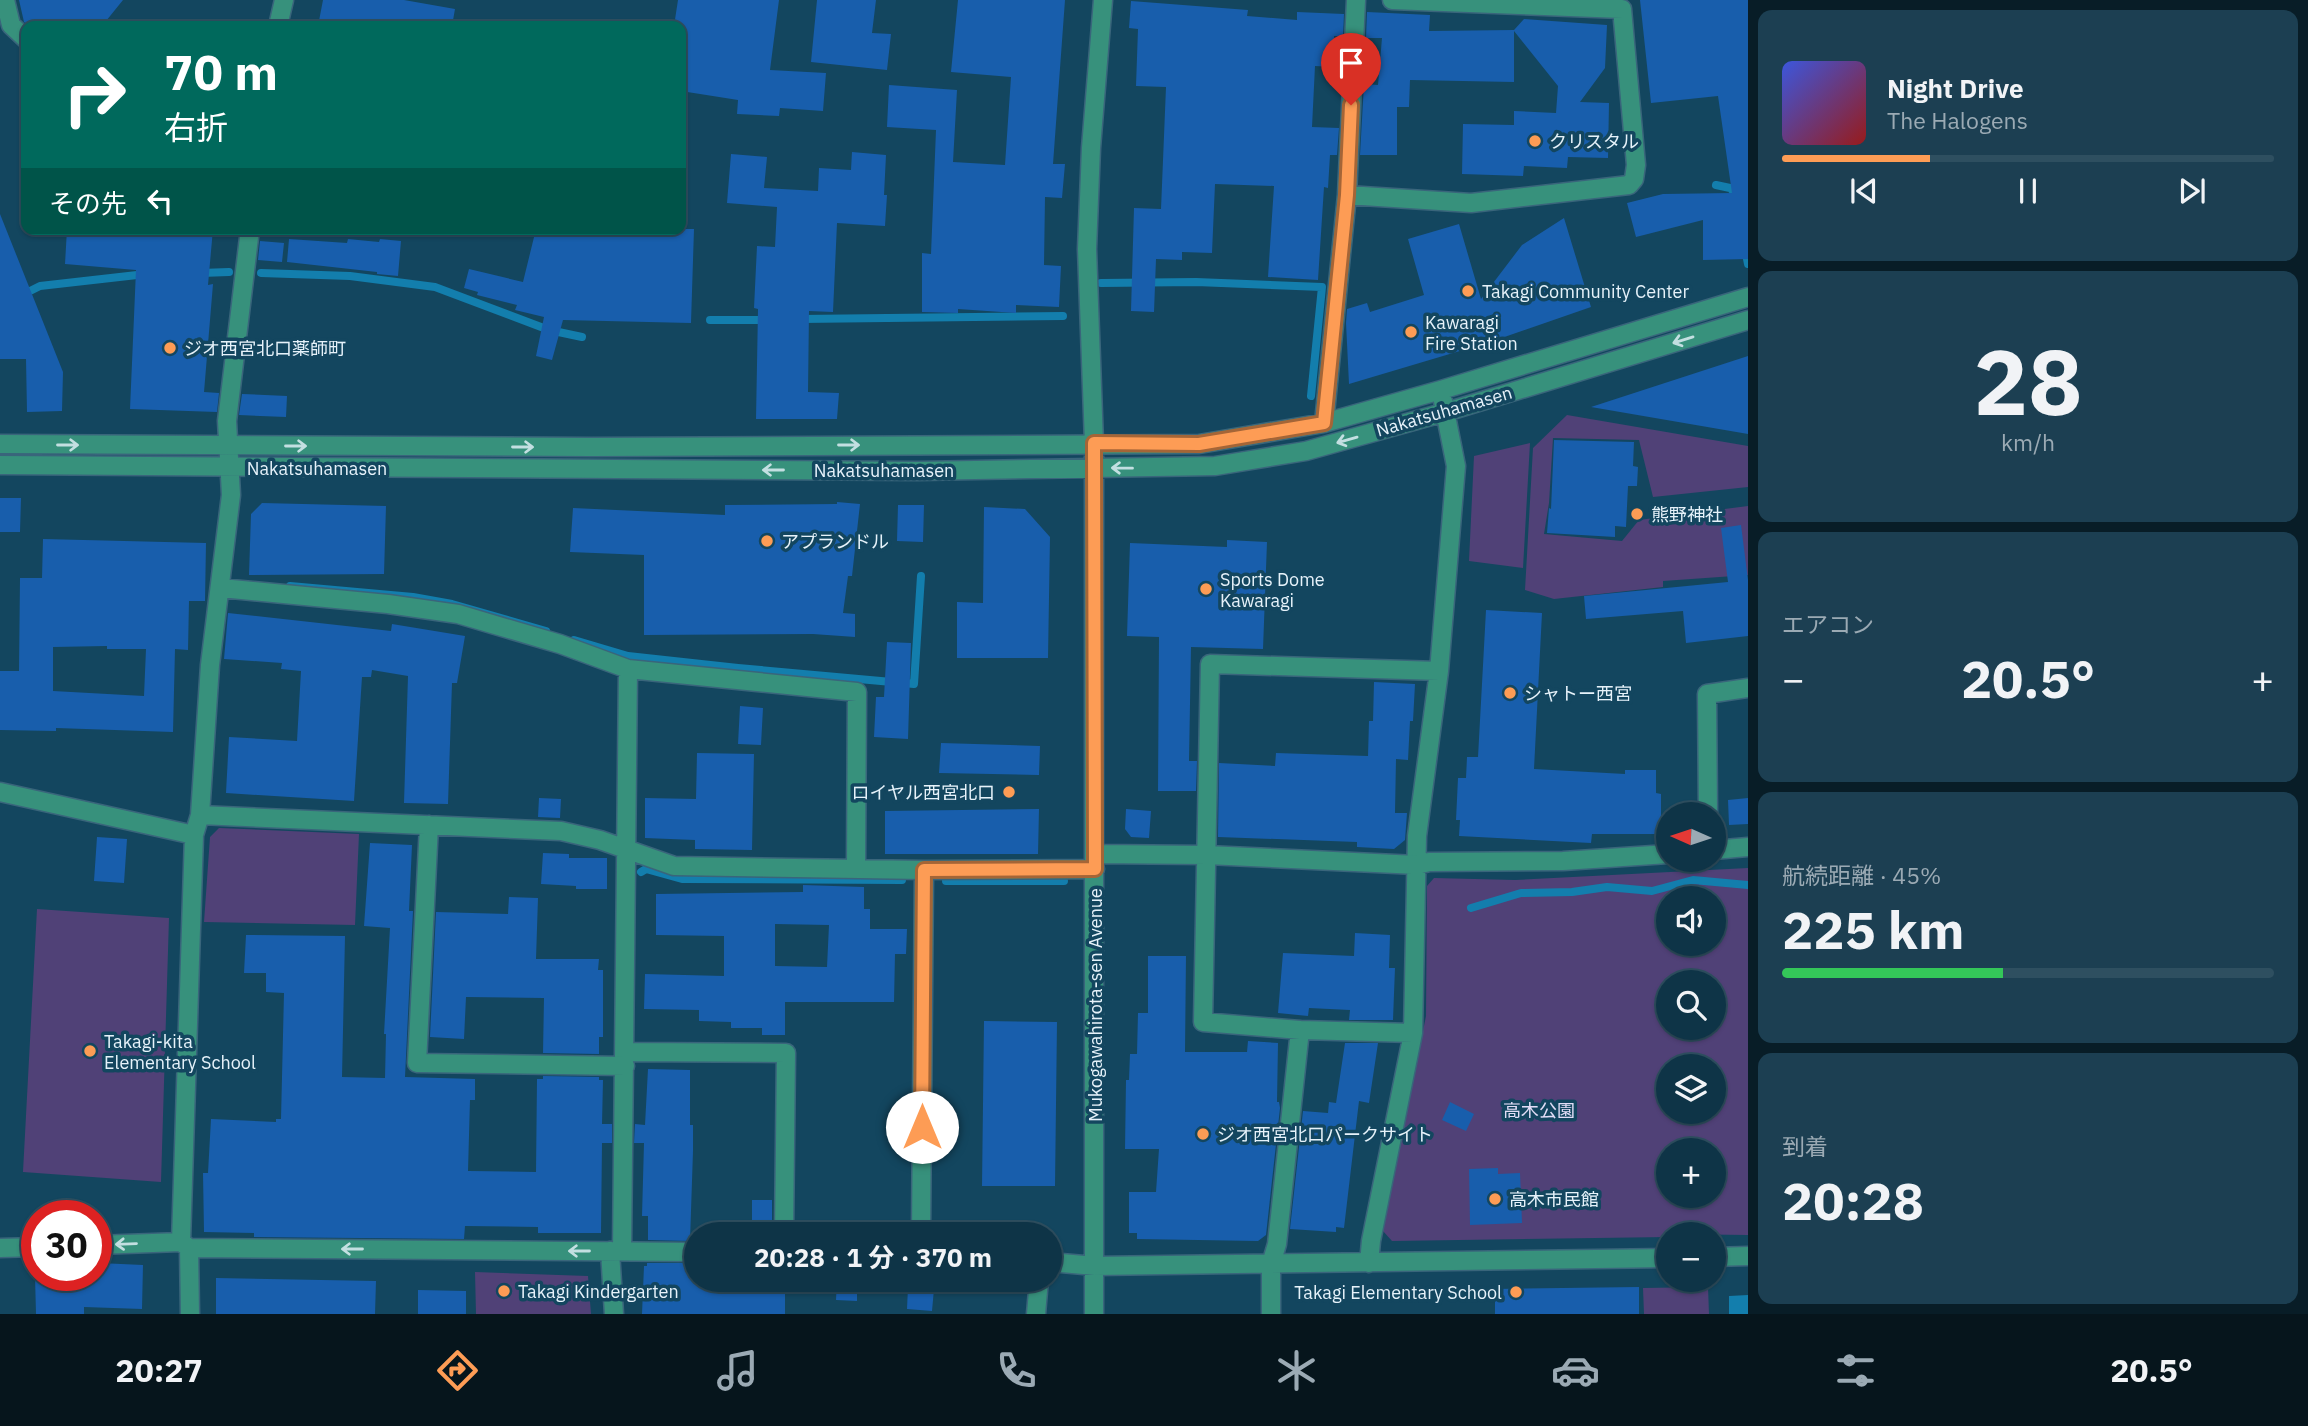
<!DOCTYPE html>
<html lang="ja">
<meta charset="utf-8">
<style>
body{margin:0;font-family:"IBM Plex Sans","Noto Sans JP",sans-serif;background:#1c3f52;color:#f1f3f6;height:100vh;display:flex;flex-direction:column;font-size:26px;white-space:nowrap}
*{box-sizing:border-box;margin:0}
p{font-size:23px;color:#9baab4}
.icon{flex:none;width:38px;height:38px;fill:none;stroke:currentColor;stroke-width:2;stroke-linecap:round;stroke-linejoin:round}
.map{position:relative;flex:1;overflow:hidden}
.details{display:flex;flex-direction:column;gap:10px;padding:10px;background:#081d27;width:560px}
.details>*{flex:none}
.guide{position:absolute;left:21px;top:21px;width:665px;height:214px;border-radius:14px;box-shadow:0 2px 5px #0004,0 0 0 2px #2e4f60;background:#00695c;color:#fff;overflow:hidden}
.needle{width:46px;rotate:273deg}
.buttons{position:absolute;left:1656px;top:802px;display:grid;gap:14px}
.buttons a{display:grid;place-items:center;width:70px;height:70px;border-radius:50%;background:#0e3447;box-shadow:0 2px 5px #0004,0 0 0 2px #2e4f60;font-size:35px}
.speed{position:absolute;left:21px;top:1200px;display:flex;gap:14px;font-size:35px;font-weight:700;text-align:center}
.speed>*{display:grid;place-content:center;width:91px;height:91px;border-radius:50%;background:#0e3447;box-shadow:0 2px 5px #0004,0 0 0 2px #2e4f60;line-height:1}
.speed .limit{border:10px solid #d22;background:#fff;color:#111}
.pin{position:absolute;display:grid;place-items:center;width:60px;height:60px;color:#fff;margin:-72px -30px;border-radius:50% 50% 50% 0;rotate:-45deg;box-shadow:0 0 7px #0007}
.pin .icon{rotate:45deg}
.me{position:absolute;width:77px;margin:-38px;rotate:0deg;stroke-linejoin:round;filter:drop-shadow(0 0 5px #0008)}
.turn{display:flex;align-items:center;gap:24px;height:147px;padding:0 28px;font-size:32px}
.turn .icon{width:91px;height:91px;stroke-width:2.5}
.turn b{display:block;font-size:49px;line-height:60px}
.then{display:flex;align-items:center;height:66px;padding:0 28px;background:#0003;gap:14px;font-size:26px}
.big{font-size:52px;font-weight:700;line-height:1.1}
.details .card{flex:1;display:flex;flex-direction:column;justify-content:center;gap:10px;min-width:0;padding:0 24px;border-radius:14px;background:#1c3f52}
.details .dial{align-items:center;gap:0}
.dial b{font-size:91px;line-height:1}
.song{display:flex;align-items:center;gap:21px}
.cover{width:84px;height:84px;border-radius:10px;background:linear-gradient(135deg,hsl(230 70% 55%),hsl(0 70% 35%))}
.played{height:7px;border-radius:4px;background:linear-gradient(90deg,#fd9c55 30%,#2e4f60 30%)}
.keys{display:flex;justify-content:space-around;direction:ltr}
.heat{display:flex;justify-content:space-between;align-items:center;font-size:38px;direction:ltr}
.charge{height:10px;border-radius:5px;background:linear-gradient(90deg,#34c759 45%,#2e4f60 0)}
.trip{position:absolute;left:684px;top:1222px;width:378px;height:70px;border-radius:35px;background:#0e3447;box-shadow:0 2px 5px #0004,0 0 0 2px #2e4f60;font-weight:700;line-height:70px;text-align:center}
.tab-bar{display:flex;height:112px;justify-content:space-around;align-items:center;background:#06151c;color:#9baab4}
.tab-bar .icon{width:49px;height:49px}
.tab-bar .current{color:#fd9c55}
.tab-bar b{font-size:32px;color:#f1f3f6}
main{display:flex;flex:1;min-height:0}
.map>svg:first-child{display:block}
.green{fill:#504177;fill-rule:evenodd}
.water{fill:#137ead}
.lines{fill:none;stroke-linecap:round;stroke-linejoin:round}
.stream{stroke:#137ead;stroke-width:8}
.building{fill:#185eac;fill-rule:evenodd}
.minor-casing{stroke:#39657b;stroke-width:21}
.minor{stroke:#37917c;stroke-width:18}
.oneway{stroke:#c3dfe1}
.route-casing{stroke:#a46537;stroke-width:18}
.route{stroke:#fd9c55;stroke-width:12}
.poi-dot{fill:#fd9c55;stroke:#13465f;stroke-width:2.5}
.labels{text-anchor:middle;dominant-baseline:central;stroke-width:7;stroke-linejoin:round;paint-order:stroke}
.poi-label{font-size:18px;fill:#e6f2fa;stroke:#13465f;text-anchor:start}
.street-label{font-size:18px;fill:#e6f2fa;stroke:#13465f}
.park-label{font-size:18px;fill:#e2ddf6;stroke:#13465f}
</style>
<main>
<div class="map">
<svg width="1748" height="1314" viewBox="0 0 1748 1314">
<rect width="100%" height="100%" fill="#13465f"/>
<path class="green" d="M1567,415L1748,446V487L1653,497L1639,440L1553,438L1549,503L1544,534L1622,541L1639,520L1748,506V575L1663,581V587L1554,599L1525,590L1533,448Z
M1530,443L1523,568L1469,561L1474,456Z
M219,828L359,834L355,925L204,922L210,837Z
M1748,868V1235L1668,1234V1237L1392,1241L1383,1231L1426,1016L1427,886L1434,878L1515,880ZM1668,898H1713V943H1668ZM1668,982H1713V1027H1668ZM1668,1066H1713V1111H1668ZM1668,1150H1713V1195H1668Z
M37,909L169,918L161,1182L23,1172Z
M475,1272L588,1276L591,1314H476Z
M1708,1287L1709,1314H1644L1643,1288Z"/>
<path class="water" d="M1748,1295V1314H1729V1296Z"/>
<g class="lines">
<path class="stream" d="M1716,185L1730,188L1737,195
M1745,249L1748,264
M201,273L229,272
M261,273L350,276L435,287L549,330L582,337
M1101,283L1196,282L1322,287L1311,396
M22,295L40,286L146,274
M800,319L1063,316
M710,320H766
M290,586L413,597L452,604L546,631
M574,640L628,656L738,668L914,684L921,576
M641,872L646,869L682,879L902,880
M946,881H1064
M1471,908L1521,893L1572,892L1607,887L1652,891L1693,880L1748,885"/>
</g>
<path class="building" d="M19,0H123L102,26H29L24,22Z
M323,0H404L455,9L452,26H318Z
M678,0H779L770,70L826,73L823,111L780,108L779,116L737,114L738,100L681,91V26H674Z
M817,0H876L872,33L891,34L887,70L811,62Z
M958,0H1065L1053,164H1065L1062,198L1045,197L1044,265L1061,266L1059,307L1016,305V313L958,309V313L922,312V253L931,254L936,130L887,127L889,85L957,90L953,162L1005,165L1011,77L951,72Z
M1640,0H1748V259L1703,260V220L1636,237L1627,203L1663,194L1732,193L1718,96L1651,103Z
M1131,1L1248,10L1247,16L1297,20V12L1344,14L1343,36H1334V38L1333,67L1315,66L1312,127L1339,128L1337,155H1330L1328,188L1324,187L1318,280L1268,277L1274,186L1215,184L1212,253L1182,252V260L1156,259L1154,312L1131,311L1134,208L1161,209L1166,87L1136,86L1138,29L1129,28Z
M1367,12L1430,15L1429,31L1514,30L1524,19L1607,25L1605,68L1580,102L1609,103L1608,158L1568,157L1567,168L1524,166L1523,176L1462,174L1463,124L1514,125V111L1556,113L1558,86L1514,31V82L1410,80L1409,107H1397V155H1360L1364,84L1378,85L1382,38H1366Z
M852,152L886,155L884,195H887L885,226L837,223L833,312L809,311L808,392L839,393L837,419H756L758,309L754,308L757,246L775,247L777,207L727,203L731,154L767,157L764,188L818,191L819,168L851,170Z
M0,214L63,372L62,411L27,412L26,359H0Z
M1564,218L1591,307L1490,342L1349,384L1346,323L1347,309L1367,303L1370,312L1424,295L1408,239L1459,224L1481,299L1522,245Z
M67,229H213L208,285L213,284L204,392L219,393L217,412L130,409L136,270L65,264Z
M536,229H694L691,323L563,320L552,360L536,356L544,317L515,310L517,305L477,295L478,292L464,288L469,269L523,282Z
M289,239L347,243L348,239L379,242L380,239L401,241L398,276L377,274V272L287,262Z
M260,241L284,243L282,262L258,260Z
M1748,356V434L1591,407Z
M242,394L287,396L286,417L239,415Z
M1554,440L1634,442L1633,466L1638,467L1637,486H1628L1626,527L1615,526V537L1547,533L1549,508L1551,509Z
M0,498H21L20,532H0Z
M837,502L860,504L852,576H848L843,613L855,614V637L813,634L644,635V555L570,552L573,508L725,515V505L837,504Z
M262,503L386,506L384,574L249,575L251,514Z
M898,505H924L923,542L897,541Z
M984,507L1025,509L1050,537L1048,658H957V602L983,603Z
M1741,525L1748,580V636L1686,643L1683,611L1586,619L1584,596L1728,582L1721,528Z
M43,539L206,543L205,601H189L188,650L175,649L173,732L56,728V731L0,730V671H19L20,578H42ZM107,646V649H146L144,696L53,691V647Z
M1227,540L1267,542L1263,649L1191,647L1189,761H1197L1196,791H1158L1159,637L1127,636L1130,543L1227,547Z
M1486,610L1542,613L1534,769L1625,774V770H1656V793L1661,794V834H1592L1591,843L1459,836L1460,820H1456L1458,778H1466L1467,757H1478Z
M228,613L391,631L392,624L465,636L457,683H452L448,804L404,803L408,676L372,670L371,677H362L354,801L226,793L229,737L297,741L301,671L281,669L282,663L224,659Z
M887,642L911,643L908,739L874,737L876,697H884Z
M1374,682L1415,684L1413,721H1410L1408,760L1396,759L1395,813H1407L1405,840L1394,849L1357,847V842L1218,837L1219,763L1275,766L1276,753L1368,756L1369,721H1373Z
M740,706L763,708L761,745L738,744Z
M941,743L1040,746L1039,775L939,773Z
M697,753L754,754L752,850L695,849V840L645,838V798L696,799Z
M539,798L561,799L560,818L538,817Z
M1748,798V824L1729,825L1728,800Z
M1039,809L1038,854H885V811Z
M1126,809L1151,811L1149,838L1131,837L1125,829Z
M97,837L127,839L124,883L94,881Z
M370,843L412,845L409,911H413L405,1077L475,1079V1100H470L468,1171L536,1172L537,1079H543V1076L599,1077V1080H603L602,1124H612V1143H602L601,1233H538V1227L465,1226L464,1239L254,1237V1233L204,1232L203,1173H208L211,1119L276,1122V1119H281L284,993L266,992V973H244L246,935L345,936L342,1077L385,1078L386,1034H384L390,928L364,926Z
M543,853L569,854V858H607V889H576V886L541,884Z
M803,885L864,887V909H870V929H907L906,954H895L894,1002H785V1035H762V1028H731V1022L699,1021V1010L644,1009L645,974L724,976V936L656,935V894L803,892ZM775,924L829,925L827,967L775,966Z
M509,897L538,898L536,959H599L598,970H603V1037H599V1054L543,1053L544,998L466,997L464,1039L430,1037L436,912L508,914Z
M1355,933L1390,935L1389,968H1395L1393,1020H1349L1350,1010L1309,1008L1308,1016L1278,1013L1283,953L1354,956Z
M1148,956H1186L1185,1052H1247L1248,1041L1278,1043L1277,1102H1279L1280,1108L1266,1235L1258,1241L1137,1239V1233H1129V1192H1156L1159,1149H1125L1126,1080H1129L1130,1054H1137L1138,1013H1148Z
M984,1021L1057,1022L1055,1186H982Z
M1345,1043H1378L1369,1103L1359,1101L1344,1228L1336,1227V1232L1290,1229L1303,1111L1328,1113L1329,1102L1336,1103Z
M648,1069L690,1070V1125H693V1151L690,1241L648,1240V1216H642L644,1143H634L635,1124L645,1125Z
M1450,1102L1474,1114L1466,1131L1442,1120Z
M1498,1168V1174L1520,1173L1522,1223L1470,1225L1469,1169Z
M752,1200H772V1232L752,1231Z
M99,1263L143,1265L142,1309L84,1307V1314H36L35,1276H98Z
M647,1263H696V1279H710V1289L785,1290V1314H642L644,1266H647Z
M216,1278L376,1281L375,1314H216Z
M837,1279H857V1301L836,1300Z
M908,1287L934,1289L932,1311L907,1309Z
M1639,1287V1314H1495V1289Z
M418,1290L466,1291V1314H418Z"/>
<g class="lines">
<defs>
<path id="minor" d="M5,0L11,25L26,39
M278,26L284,0
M1347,195L1471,203L1629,185L1634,179L1636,165L1622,9L1392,0
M1324,423L1347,195L1356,0
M0,444L591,447L1199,444L1324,423L1441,390L1748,297
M0,465L918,471L1215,466L1306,451L1446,412L1748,320
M221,588L388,604L458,614L560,644L628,669L857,692L856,869
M0,792L194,835
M1708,814L1707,694L1748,688
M200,815L561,831L600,840L674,866L924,870L1095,869
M429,825L417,1063L625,1066
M1713,850L1748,847
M1096,854L1207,855L1417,865L1429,862L1563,861L1668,854
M1413,1033L1300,1030L1203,1022L1210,664L1439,671
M625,1052L786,1053L784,1234
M921,1234L924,870
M181,1242L194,835L200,815L210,665L231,495L227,421L250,229
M96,1245L181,1242L189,1248L696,1252
M0,1248L37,1247
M189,1248L190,1314
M610,1251L614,1314
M622,1251L628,669
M1713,1257L1748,1256
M1050,1262L1095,1266L1668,1258
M1369,1263L1371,1241L1413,1033L1417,836L1439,671L1456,466L1443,401
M1036,1314L1039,1279
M1094,1314V443L1087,249L1091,148L1103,0
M1271,1314V1264L1277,1244L1300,1030"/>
</defs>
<use href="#minor" class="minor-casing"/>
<use href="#minor" class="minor"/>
</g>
<defs><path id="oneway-shaft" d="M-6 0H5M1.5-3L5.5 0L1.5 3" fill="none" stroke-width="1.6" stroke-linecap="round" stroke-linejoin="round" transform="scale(1.75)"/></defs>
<g class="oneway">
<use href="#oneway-shaft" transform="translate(1683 340) rotate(163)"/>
<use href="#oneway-shaft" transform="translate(1347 440) rotate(164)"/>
<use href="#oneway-shaft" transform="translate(68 445)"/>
<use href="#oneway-shaft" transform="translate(849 445)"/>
<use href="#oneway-shaft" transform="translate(296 446)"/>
<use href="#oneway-shaft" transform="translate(523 447)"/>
<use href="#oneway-shaft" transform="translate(1122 468) rotate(-179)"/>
<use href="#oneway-shaft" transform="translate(773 470) rotate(-180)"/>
<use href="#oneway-shaft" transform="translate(126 1244) rotate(178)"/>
<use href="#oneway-shaft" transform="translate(352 1249) rotate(-180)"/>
<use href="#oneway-shaft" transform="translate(579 1251) rotate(-180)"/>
</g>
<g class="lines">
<defs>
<path id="route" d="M922,1127L924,870L1095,869L1094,443L1199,444L1324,423L1347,195L1351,105"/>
</defs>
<use href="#route" class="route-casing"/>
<use href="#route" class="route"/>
</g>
<g class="poi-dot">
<circle cx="1535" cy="141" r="7"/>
<circle cx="1468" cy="291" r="7"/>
<circle cx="1411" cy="332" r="7"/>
<circle cx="170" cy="348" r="7"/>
<circle cx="1637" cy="514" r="7"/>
<circle cx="767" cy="541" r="7"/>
<circle cx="1206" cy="589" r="7"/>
<circle cx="1510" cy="693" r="7"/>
<circle cx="1009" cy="792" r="7"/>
<circle cx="90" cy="1051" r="7"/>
<circle cx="1203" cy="1134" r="7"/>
<circle cx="1495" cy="1199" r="7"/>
<circle cx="504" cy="1291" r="7"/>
<circle cx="1516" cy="1292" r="7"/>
</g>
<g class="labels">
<g class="poi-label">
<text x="1549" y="141">クリスタル</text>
<text x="1482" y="291">Takagi Community Center</text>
<text x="1425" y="322">Kawaragi<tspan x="1425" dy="21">Fire Station</tspan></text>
<text x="184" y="348">ジオ西宮北口薬師町</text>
<text x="1651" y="514">熊野神社</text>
<text x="781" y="541">アプランドル</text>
<text x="1220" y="579">Sports Dome<tspan x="1220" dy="21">Kawaragi</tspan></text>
<text x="1524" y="693">シャトー西宮</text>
<text x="995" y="792" text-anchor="end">ロイヤル西宮北口</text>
<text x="104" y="1041">Takagi-kita<tspan x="104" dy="21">Elementary School</tspan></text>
<text x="1217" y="1134">ジオ西宮北口パークサイト</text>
<text x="1509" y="1199">高木市民館</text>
<text x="518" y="1291">Takagi Kindergarten</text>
<text x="1502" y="1292" text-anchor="end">Takagi Elementary School</text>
</g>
<g class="street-label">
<text transform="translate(1444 411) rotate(-16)">Nakatsuhamasen</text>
<text x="317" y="468">Nakatsuhamasen</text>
<text x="884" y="470">Nakatsuhamasen</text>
<text transform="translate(1095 1005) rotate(-90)">Mukogawahirota-sen Avenue</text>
</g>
<g class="park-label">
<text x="1539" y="1110">高木公園</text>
</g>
</g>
</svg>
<div class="buttons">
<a><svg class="needle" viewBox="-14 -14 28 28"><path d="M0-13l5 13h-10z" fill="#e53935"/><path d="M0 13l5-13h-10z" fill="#9baab4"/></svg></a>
<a><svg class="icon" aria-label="sound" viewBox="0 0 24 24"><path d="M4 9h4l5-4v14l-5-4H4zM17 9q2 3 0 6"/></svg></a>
<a><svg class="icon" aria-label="search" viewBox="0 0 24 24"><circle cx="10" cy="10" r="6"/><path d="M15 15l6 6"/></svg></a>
<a><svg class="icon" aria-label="layers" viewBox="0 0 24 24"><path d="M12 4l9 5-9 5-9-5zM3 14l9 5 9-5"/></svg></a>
<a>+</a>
<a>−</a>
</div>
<div class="speed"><div class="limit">30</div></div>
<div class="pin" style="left:1351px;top:105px;background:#d93025"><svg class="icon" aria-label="arrive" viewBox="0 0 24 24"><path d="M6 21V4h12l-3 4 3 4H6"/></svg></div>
<svg class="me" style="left:922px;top:1127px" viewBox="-20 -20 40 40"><circle r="19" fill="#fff"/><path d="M0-13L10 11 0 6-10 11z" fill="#fd9c55"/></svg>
<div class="trip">20:28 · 1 分 · 370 m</div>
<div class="guide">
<div class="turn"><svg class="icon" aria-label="right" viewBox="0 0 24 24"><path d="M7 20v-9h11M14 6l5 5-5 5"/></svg><div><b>70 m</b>右折</div></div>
<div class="then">その先<svg class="icon" aria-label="left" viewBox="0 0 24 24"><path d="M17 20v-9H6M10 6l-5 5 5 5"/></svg></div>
</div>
</div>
<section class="details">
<div class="card">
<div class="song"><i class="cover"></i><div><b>Night Drive</b><p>The Halogens</p></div></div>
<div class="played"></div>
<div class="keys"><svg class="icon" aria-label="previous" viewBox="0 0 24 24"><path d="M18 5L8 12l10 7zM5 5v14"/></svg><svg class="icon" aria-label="pause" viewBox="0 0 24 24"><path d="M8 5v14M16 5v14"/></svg><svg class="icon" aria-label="next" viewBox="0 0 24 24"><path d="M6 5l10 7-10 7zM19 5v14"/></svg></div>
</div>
<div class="card dial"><b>28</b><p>km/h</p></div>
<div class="card"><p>エアコン</p>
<div class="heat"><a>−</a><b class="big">20.5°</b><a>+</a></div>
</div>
<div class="card"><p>航続距離 · 45%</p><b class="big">225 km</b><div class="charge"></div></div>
<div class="card"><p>到着</p><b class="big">20:28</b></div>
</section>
</main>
<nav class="tab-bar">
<b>20:27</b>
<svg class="icon current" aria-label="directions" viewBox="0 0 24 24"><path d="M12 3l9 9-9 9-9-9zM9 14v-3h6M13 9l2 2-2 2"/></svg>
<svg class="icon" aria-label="music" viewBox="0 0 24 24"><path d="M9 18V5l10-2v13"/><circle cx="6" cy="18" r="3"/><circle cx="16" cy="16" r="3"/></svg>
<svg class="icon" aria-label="phone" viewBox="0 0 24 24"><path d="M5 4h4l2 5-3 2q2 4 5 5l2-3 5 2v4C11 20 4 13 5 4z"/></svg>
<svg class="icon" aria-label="climate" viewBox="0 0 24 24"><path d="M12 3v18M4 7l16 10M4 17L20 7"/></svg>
<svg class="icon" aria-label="car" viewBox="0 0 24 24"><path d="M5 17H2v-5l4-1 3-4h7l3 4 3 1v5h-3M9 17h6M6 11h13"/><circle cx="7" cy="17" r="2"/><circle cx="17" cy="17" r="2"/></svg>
<svg class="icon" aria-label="filters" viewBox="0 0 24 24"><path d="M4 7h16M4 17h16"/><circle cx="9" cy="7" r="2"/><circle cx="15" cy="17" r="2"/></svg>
<b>20.5°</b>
</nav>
